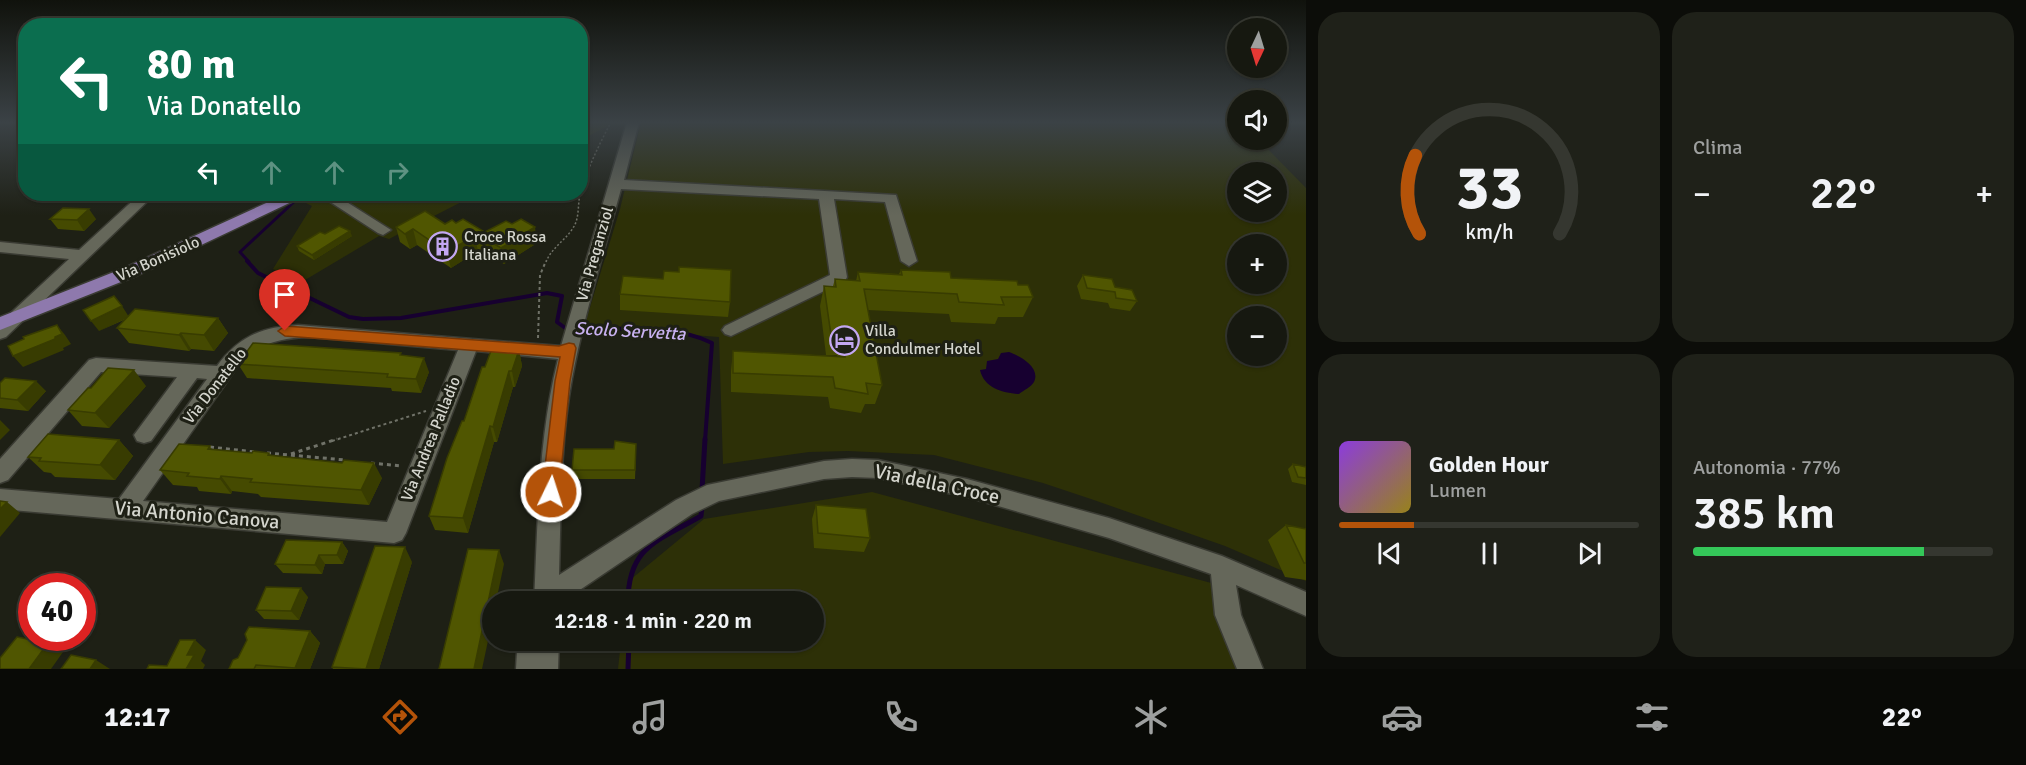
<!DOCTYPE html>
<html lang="it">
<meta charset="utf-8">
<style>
body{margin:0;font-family:Signika,sans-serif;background:#1f2119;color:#f1f3f6;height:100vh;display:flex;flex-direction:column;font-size:22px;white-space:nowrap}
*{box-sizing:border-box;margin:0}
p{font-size:20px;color:#9ea09f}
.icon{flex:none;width:33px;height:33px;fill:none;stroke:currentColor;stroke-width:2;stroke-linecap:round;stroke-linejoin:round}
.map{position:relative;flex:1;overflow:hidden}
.sheet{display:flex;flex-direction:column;gap:12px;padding:12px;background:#0c0d09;width:720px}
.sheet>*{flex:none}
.banner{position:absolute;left:18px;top:18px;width:570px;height:183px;border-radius:24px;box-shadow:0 2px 4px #0004,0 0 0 2px #353730;background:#0b6e4f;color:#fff;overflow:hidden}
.needle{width:39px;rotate:184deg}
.controls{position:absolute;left:1227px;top:18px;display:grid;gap:12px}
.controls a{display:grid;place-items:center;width:60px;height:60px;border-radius:50%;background:#161810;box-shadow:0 2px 4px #0004,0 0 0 2px #353730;font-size:30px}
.speed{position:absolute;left:18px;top:573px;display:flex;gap:12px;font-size:30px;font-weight:700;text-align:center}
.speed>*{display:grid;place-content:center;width:78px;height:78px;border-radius:50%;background:#161810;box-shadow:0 2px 4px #0004,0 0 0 2px #353730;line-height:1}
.speed .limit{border:9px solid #d22;background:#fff;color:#111}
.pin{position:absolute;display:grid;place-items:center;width:51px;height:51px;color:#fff;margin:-62px -26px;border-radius:50% 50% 50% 0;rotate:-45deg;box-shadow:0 0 6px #0007}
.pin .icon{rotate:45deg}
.me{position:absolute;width:66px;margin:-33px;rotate:4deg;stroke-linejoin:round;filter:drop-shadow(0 0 4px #0008)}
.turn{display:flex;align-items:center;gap:21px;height:126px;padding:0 30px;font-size:27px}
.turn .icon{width:78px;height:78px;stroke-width:2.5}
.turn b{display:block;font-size:42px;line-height:51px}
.lanes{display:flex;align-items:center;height:57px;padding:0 30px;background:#0003;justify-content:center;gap:30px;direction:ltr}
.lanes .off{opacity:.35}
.big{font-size:45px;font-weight:600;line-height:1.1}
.sheet .tile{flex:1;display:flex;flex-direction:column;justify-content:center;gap:9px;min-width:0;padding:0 21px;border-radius:24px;background:#1f2119}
.sheet .dial{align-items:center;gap:0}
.dial svg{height:156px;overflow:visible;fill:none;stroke:#353730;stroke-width:7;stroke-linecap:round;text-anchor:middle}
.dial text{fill:#f1f3f6;stroke:none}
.song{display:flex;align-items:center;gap:18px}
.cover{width:72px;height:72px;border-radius:9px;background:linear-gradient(135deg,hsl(270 70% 55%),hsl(50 70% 35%))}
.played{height:6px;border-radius:3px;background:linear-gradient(90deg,#b45309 25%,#353730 25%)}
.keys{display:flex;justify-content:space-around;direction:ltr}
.heat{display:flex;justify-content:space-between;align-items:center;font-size:33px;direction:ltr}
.charge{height:9px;border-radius:4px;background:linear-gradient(90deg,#34c759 77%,#353730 0)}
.sheet .tiles{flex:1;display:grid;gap:12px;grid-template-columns:repeat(2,1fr)}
.trip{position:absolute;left:482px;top:591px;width:342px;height:60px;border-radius:30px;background:#161810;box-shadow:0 2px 4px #0004,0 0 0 2px #353730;font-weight:600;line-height:60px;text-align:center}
.dock{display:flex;height:96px;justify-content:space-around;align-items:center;background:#090a06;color:#9ea09f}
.dock .icon{width:42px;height:42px}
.dock .selected{color:#b45309}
.dock b{font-size:27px;color:#f1f3f6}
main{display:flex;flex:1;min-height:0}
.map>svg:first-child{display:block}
.green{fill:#2d3007;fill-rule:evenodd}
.water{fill:#170030}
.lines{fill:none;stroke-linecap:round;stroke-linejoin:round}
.stream-far2{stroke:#170030;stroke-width:3}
.stream-far1{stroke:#170030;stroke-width:4}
.stream{stroke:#170030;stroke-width:5}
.minor-casing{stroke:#3a3b33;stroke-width:3}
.major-casing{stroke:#3a3b33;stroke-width:3}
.path-far2{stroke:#707268;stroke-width:1.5;stroke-dasharray:2 2;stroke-linecap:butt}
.path-far1{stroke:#707268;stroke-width:2;stroke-dasharray:3 3;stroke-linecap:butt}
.path{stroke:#707268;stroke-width:3;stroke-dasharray:4 4;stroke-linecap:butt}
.minor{fill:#65675a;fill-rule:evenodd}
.major{fill:#8e79ad;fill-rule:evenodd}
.wall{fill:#454a01}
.shaded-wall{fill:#383c01}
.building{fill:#505601;stroke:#383c01;stroke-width:1.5}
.route{fill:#b45309;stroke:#753606;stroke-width:1.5}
.labels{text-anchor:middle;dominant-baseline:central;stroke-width:6;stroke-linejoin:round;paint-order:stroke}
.poi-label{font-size:16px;fill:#d4d5cd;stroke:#1e2015;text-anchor:start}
.street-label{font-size:16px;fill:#d4d5cd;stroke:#1e2015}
.water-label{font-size:18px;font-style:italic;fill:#c8b1f0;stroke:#1e2015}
.near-street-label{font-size:20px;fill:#d4d5cd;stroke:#1e2015}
</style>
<main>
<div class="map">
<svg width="1306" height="669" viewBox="0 0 1306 669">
<rect width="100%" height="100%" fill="#1e2015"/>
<path class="green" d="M580,122H615L581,140Z
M641,122H1237L1238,140H1259L1306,188V581L1225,546L1091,499L1043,483L934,455L848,451L809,452L723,464L719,337L584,327L620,209ZM1238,172H1276V212H1238ZM1238,244H1276V284H1238ZM1238,316H1276V356H1238Z
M314,194H477L389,239L379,236L300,283L273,269L312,206L300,200Z
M872,492L1215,584L1249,669H618L621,641L813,640V602L627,601L630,580L704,519Z"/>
<path class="water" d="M1009,352C1020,356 1041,367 1034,382C1031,387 1024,390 1019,394C1003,393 984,388 980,370L986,369L987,361L998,359L1001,353Z"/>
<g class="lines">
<path class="stream-far2" d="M249,262L240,252L296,200"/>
<path class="stream-far1" d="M247,261L258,273L349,317L363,319L401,318L547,293L562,296L557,322L568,330
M579,330C623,329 671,323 712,343L705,441"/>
<path class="stream" d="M702,490L705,439
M628,602C628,546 658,541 701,516L702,507
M628,669L629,640"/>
<defs>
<path id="minor" d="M627,122H639L624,180L896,195L917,261L909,266L901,261L885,202L834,199L847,277L845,281L731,336L725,334L722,330L725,326L830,275L819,199L621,189C604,252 584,315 572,379C560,443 561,510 559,575L676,500L707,485L824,461L852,459L878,460L967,479L1109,518L1222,556L1306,592V616L1236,585L1241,615L1263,669H1237L1215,615L1211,574L1109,538L967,497L878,478L852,477L824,479L719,501L692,514L562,602H534C538,521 538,438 558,359L476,351L406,533L402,540L394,543L0,509V489L119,499L207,379L197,378L151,441L144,443L137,441L134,435L177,377L101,372L8,480L0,483V459L89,360L96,358L217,366C239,336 262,327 298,325L561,346ZM309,337L458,350L387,522L143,501L243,359C263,342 283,338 309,337Z
M140,194H155L6,337L0,339V323L69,259L0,252V242L79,250Z
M318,194H334L391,230L383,235L378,233Z
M522,640H559L558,669H516L517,651Z"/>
<path id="major" d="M286,194H304L302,197L136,276L0,330V317L124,268Z"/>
</defs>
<use href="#minor" class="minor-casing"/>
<use href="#major" class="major-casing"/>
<path class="path-far2" d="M546,262C552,246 570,238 576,222C579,213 578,203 580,194C587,169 599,145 611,122"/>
<path class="path-far1" d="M538,338L540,275L546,261
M332,441L426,411"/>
<path class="path" d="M210,447L255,452
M267,453L345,460
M291,454L337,439
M371,463L402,466"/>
<use href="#minor" class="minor"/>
<use href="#major" class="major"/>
</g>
<path class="wall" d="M388,194H428L418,199L396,200Z
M50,219H96L84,231L58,229Z
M456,223L483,231V233L537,243L504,264L494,258L490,260L479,253L478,251L451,268L417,245L410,249L400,242L396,227Z
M325,234L352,236L314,260L299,251L297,246Z
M901,270L951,278L1018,285L1033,297L1023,317H998L995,324L951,322L949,314L868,310L882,385L875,404H865L861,413L830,408L828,397L731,392V371L733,351L837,356V355H826L820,306L824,286H833L835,279L856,281L858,272L899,274Z
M1083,275L1115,287L1137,301L1130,311L1110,308L1108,303L1081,299L1077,286Z
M620,294L730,302L728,317L620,310Z
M129,316L218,318L228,333L214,351L191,349L189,351L129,343L117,328L126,319L99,331Z
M519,350L522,366L515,387H513L497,442H494L468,533L435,530L429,516L485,367Z
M401,355L429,372L421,393L392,391L391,388L247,378L238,364Z
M0,383L46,391L28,411L0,408Z
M146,386L109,428L82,426L68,410Z
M119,440L133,456L115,480L55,477L51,473L44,472L28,457Z
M210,446L212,450L252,453H269L271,455L382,478L369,505L261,497L258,494L232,491L231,494L199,491L197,487L173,485L160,470Z
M636,454L635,479H573L572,470Z
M1293,464L1306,467V485L1292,482L1288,469Z
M816,505L870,538L864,552L814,548L812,519Z
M1286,525L1306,529V580L1285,577L1268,540Z
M342,542L348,551L343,564H325L322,574L283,573L275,564Z
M412,562L379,669H333L332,667Z
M308,597L299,620L264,619L256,610Z
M310,631L320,643L310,669H229L238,658Z
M704,640H738L736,646L704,644Z"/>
<path class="shaded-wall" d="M417,194H428L418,199Z
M89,209L96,219L84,231L77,220Z
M535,227L537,243L504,264L501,248Z
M413,229L417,245L410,249L405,234Z
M350,231L352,236L314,260L312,255Z
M483,231L485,243L475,237L478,251L451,268L447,252Z
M491,242L494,258L490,260L487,244Z
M122,306L129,317L99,331L91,321Z
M218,318L228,333L214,351L204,335Z
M57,325L65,335L71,344L63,348L64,350L23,367L13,356L55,337Z
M181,333L191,349L189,351L179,335Z
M519,350L522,366L515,387L512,371Z
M424,358L429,372L421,393L416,379Z
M134,370L146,386L109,428L95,413Z
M509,371L513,387L497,442L493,427Z
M36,381L46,391L28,411L17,400Z
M0,420L10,430L0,440Z
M490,426L494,442L468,533L463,518Z
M119,440L133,456L115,480L100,465Z
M374,463L382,478L369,505L361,490Z
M221,476L232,491L231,494L220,479Z
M7,502L20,513L0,537V509Z
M342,542L348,551L343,564L337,555Z
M405,547L412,562L379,669H366Z
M499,550L504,564L496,602H492V622L482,669H474Z
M319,555L325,564L322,574L315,565Z
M301,588L308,597L299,620L291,611Z
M310,631L320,643L310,669H296L295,668Z
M195,640L206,650L201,661L205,665L203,669H186L187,655Z
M48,643L63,652L51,669H29Z
M96,660L110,669H90Z"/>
<path class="building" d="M63,208L89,209L77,220L50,219Z
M425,211L445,224L452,220L456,223L463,219L483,231L447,252L413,229L405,234L396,227Z
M521,219L535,227L501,248L491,242L487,244L475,237L506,221L512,224Z
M339,226L350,231L312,255L297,246L320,232L325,234Z
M679,267L731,270L730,302L620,294L623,276L663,279L664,271L679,272Z
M901,270L950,272L951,278L1017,281L1018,285H1028L1033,297H1001L1004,305L959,302L957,294L864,289L882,385L866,383L868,394L835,388L833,377L733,373V351L845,357L842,335H831L824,286L836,287L835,279L860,281L858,272L902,275Z
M1083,275L1112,279L1115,287L1132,290L1137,301L1116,298L1115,292L1087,288Z
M114,296L122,306L91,321L83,310Z
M135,309L218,318L204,335L181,333L179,335L117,328Z
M57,325L62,334L55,337V339L13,356L8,346L24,339L23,337Z
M253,343L401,353L400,355L424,358L416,379L387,377L388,374L238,364Z
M492,348L519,350L512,371H509L493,427L490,426L463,518L429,516L447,458L462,421H464L482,367H485Z
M108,368L134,370L95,413L68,410L88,388H91Z
M5,378L36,381L17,400L0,398V383Z
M48,434L119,440L100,465L39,461L41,458L28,457Z
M615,441L636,444L635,470H572L574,449H614Z
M179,444L210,446L208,449L252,453L253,451L269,453L268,455L342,463L344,460L374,463L361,490L250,482L252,479L221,476L220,479L187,476L189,473L160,470Z
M1293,464L1306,467V478L1298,477Z
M0,501L7,502L0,509Z
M816,505L866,509L870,538L818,533Z
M1286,525L1306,529V563H1304Z
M286,540L342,542L337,555H319L315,565L275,564Z
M375,546L405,547L366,669L332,667Z
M468,549L499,550L474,669H439Z
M266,587L301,588L291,611L256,610Z
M690,593L739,594V602H690Z
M249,627L310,631L295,668L256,665L254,669H229L233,660L238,658L247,640L245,634Z
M17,637L48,643L29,669H0V658Z
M180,640H195L187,655H194L186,669H147L149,665L167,666Z
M71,655L96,660L90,669H61Z"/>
<linearGradient id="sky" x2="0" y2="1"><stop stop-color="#10120c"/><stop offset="0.57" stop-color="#3b4246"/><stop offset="1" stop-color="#3b4246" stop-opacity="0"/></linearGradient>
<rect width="1306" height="215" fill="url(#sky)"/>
<path class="route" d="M285,326L559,346L569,343L574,344L576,348L570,381L559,492L557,497L551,499L545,497L542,492L555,381L560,357L285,336L278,331Z"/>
<defs>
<symbol id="building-ring" viewBox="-11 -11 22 22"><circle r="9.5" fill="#1e2015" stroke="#c3a7f2" stroke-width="1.5"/><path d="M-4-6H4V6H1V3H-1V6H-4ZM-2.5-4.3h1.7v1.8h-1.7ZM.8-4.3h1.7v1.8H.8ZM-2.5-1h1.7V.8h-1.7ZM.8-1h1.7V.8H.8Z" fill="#c3a7f2"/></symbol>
<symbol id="hotel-ring" viewBox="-11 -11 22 22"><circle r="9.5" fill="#1e2015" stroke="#c3a7f2" stroke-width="1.5"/><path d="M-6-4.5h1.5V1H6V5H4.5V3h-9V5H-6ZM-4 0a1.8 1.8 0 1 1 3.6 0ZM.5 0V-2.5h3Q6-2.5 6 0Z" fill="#c3a7f2"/></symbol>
</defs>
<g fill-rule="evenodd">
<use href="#building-ring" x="426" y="230" width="33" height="33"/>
<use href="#hotel-ring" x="828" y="324" width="33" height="33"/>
</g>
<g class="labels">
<g class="poi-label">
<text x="464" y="237">Croce Rossa<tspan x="464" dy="18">Italiana</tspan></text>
<text x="865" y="331">Villa<tspan x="865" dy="18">Condulmer Hotel</tspan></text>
</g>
<g class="street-label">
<text transform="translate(595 254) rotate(-74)">Via Preganziol</text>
<text transform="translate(158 259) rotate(-24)">Via Bonisiolo</text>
<text transform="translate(215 386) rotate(-52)">Via Donatello</text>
<text transform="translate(431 439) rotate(-68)">Via Andrea Palladio</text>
</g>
<g class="water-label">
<text transform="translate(630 331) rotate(3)">Scolo Servetta</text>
</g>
<g class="near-street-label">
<text transform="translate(937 484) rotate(12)">Via della Croce</text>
<text transform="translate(197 515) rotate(5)">Via Antonio Canova</text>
</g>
</g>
</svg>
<div class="controls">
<a><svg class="needle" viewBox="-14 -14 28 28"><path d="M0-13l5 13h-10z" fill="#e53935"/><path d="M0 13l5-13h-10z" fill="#9ea09f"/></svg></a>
<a><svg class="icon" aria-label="sound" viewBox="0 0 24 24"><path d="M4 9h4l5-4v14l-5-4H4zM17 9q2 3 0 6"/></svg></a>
<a><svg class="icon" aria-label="layers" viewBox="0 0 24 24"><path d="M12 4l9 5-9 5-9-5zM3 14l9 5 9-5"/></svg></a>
<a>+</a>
<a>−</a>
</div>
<div class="speed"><div class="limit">40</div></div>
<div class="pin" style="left:285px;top:331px;background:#d93025"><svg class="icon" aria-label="arrive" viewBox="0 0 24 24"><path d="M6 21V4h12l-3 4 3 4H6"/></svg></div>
<svg class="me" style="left:551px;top:492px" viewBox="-20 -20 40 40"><circle r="17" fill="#b45309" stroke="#fff" stroke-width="3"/><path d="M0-11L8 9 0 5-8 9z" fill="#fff"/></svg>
<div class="trip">12:18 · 1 min · 220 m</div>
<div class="banner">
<div class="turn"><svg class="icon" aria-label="left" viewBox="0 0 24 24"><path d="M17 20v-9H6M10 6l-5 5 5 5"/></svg><div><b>80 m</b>Via Donatello</div></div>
<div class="lanes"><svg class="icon" aria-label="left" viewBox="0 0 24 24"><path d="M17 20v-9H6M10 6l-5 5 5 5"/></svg><svg class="icon off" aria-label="ahead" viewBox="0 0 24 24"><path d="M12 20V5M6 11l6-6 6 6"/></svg><svg class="icon off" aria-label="ahead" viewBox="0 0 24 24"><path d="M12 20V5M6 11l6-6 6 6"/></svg><svg class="icon off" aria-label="right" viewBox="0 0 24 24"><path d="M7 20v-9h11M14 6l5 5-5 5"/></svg></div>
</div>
</div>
<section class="sheet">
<div class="tiles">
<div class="tile dial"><svg viewBox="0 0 100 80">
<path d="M14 69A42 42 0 1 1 86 69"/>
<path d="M14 69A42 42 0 0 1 12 29" stroke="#b45309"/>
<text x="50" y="56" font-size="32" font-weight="700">33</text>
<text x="50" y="72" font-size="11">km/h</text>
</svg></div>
<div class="tile"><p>Clima</p>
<div class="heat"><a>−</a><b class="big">22°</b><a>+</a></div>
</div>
<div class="tile">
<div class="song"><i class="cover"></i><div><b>Golden Hour</b><p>Lumen</p></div></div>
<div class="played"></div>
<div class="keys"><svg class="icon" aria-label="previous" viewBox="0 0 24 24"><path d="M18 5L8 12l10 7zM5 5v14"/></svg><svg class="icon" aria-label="pause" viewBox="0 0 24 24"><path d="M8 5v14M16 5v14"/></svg><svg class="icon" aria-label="next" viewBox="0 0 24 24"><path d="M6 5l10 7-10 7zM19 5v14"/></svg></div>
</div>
<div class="tile"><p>Autonomia · 77%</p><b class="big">385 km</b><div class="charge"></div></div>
</div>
</section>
</main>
<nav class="dock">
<b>12:17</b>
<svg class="icon selected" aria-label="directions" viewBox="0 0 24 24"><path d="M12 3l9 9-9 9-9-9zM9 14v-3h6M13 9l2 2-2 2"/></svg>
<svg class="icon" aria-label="music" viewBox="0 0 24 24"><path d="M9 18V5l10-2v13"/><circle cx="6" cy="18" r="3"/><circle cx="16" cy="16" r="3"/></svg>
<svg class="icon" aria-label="phone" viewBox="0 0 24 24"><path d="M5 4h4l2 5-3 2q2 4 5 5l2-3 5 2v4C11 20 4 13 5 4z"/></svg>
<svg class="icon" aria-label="climate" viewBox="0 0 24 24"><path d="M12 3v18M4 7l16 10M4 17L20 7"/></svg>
<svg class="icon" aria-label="car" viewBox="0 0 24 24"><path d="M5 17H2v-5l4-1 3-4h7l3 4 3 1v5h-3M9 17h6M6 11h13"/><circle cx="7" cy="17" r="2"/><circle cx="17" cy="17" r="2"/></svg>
<svg class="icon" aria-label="filters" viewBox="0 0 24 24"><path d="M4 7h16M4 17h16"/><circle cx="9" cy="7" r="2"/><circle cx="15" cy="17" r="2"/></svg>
<b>22°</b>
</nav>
